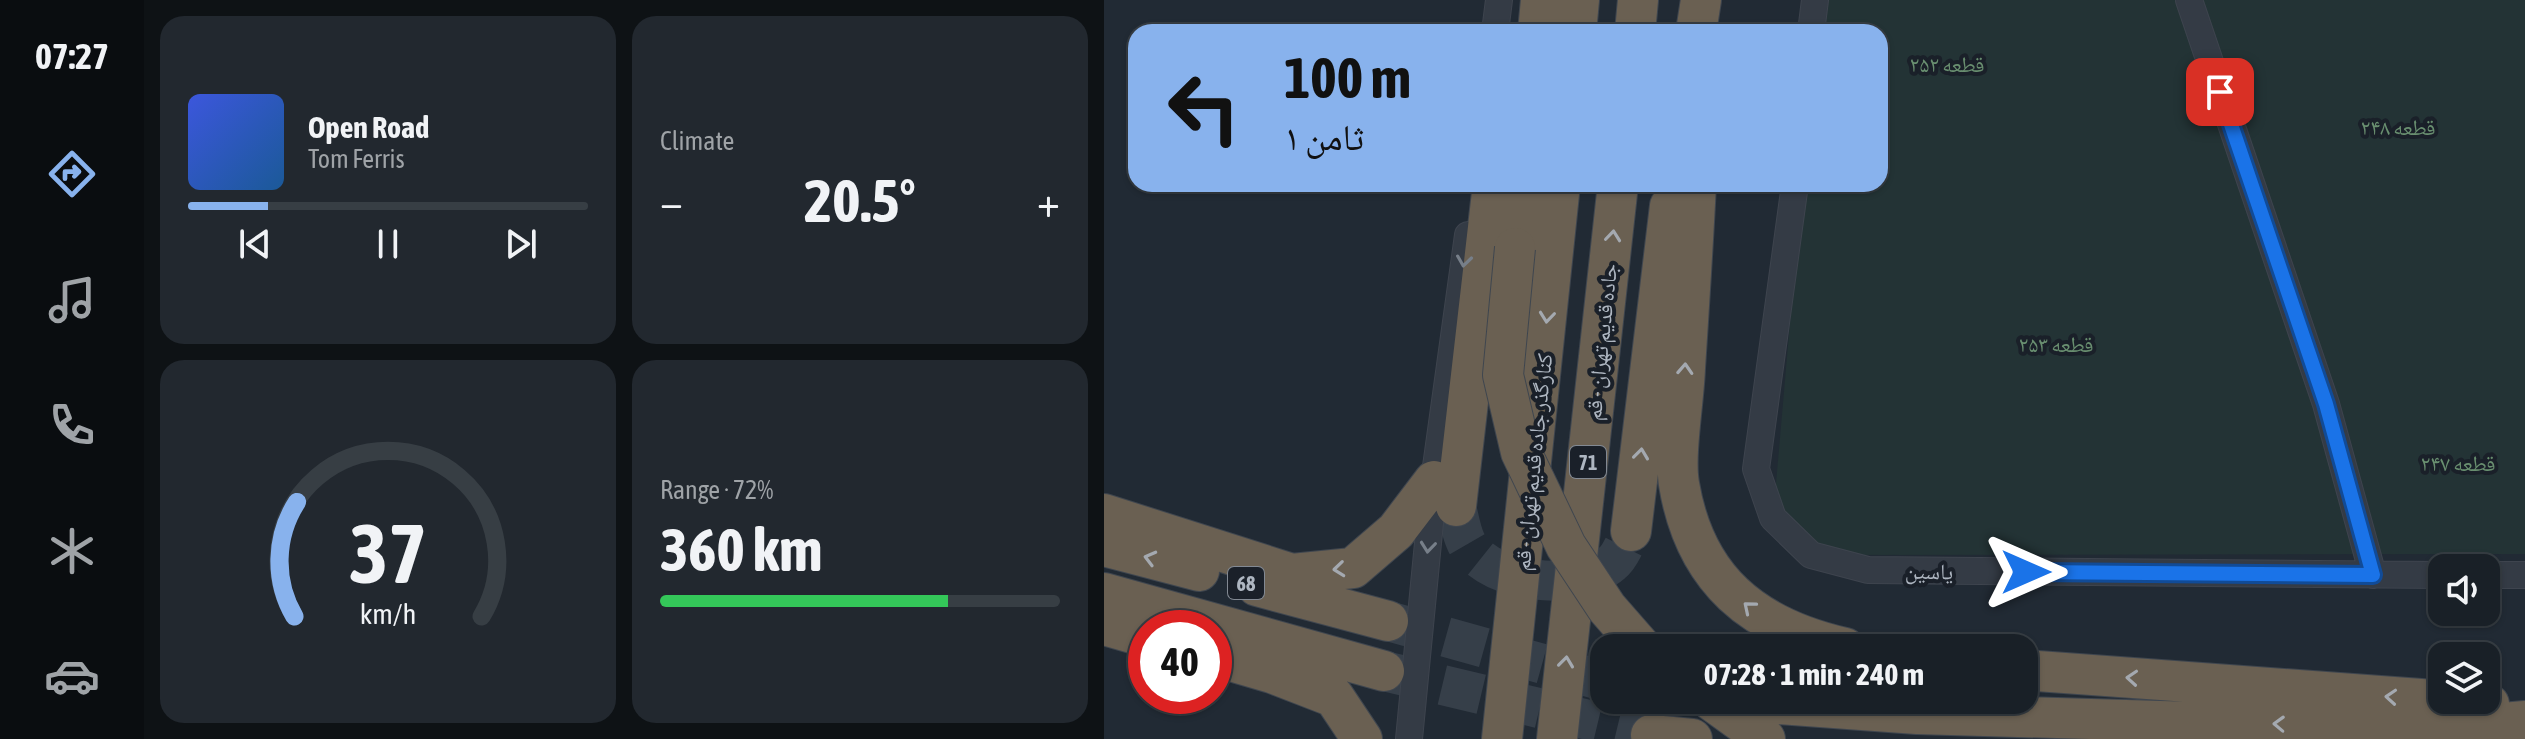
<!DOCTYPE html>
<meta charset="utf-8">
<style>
body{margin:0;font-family:"Asap Condensed","Noto Naskh Arabic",sans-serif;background:#22282f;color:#f1f3f6;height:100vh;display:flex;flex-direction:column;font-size:30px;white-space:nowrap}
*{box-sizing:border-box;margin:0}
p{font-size:26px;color:#9fa3a7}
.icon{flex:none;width:44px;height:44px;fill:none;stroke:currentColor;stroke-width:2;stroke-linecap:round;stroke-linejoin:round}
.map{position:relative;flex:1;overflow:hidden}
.details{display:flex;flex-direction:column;gap:16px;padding:16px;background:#0e1215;width:960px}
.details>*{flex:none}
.top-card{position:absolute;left:24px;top:24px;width:760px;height:168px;border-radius:24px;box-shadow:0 2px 6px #0004,0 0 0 2px #373e44;background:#88b2ed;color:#111;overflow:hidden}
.controls{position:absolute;left:1324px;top:554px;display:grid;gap:16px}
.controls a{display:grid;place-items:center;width:72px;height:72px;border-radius:16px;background:#192027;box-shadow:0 2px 6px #0004,0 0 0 2px #373e44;font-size:40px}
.speed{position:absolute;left:24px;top:610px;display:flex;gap:16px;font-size:40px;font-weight:700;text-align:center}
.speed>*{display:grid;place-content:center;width:104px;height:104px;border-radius:50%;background:#192027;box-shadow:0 2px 6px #0004,0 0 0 2px #373e44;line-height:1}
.speed .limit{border:12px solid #d22;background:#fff;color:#111}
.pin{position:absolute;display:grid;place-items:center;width:68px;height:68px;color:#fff;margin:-34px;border-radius:16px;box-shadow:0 4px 12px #0006}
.me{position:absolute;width:88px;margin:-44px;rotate:90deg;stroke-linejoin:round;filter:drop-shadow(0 0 6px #0008)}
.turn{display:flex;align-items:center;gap:28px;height:168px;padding:0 24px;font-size:36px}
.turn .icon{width:104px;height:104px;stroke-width:2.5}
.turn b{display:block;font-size:56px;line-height:68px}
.big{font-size:60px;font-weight:700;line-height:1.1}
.details .widget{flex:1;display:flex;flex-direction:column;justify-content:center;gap:12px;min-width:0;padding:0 28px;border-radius:24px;background:#22282f}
.details .dial{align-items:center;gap:0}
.dial svg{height:208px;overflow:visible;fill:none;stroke:#373e44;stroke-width:7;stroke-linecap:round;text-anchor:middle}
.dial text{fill:#f1f3f6;stroke:none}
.song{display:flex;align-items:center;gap:24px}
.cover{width:96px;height:96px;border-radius:12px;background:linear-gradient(135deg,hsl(230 70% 55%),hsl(210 70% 35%))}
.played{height:8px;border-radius:4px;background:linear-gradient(90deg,#88b2ed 20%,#373e44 20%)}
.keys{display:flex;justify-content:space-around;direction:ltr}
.heat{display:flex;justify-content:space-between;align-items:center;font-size:44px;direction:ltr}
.charge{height:12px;border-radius:6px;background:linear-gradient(90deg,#34c759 72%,#373e44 0)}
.details .tiles{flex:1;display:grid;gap:16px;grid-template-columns:repeat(2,1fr)}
.trip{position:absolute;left:486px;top:634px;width:448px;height:80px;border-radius:24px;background:#192027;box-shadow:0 2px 6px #0004,0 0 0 2px #373e44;font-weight:700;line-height:80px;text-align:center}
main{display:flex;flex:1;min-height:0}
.tab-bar{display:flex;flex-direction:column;width:144px;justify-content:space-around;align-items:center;background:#0a0d10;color:#9fa3a7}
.tab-bar .icon{width:56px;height:56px}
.tab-bar .on{color:#88b2ed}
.tab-bar b{font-size:36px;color:#f1f3f6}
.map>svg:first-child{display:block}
.green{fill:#233335}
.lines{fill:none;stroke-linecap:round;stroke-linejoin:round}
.highway-tunnel{stroke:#363f49;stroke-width:40;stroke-dasharray:40 20;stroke-linecap:butt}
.minor-casing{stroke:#3e444e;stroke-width:28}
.highway-casing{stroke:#3f464f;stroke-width:42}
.minor{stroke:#343b45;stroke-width:26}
.highway{stroke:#6a6052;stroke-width:40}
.highway-bridge-casing{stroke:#3f464f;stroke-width:42;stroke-linecap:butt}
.highway-bridge{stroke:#6a6052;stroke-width:40}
.oneway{stroke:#a4a9b0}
.oneway2{stroke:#777f89}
.route-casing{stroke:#114b97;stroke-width:20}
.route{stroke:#1a73e8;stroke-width:14}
.labels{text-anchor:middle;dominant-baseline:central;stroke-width:8;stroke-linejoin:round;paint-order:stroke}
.shield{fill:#1a2029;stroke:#828993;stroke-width:2}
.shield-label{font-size:20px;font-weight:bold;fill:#aeb6c1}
.park-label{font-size:22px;fill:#698f70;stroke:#1a2029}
.street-label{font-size:22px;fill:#aeb6c1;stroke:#1a2029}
</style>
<main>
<nav class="tab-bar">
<b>07:27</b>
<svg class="icon on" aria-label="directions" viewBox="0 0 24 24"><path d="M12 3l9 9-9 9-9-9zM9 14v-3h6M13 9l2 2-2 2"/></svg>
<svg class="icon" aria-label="music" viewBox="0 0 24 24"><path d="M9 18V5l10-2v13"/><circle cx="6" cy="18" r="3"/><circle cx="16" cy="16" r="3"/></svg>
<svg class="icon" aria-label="phone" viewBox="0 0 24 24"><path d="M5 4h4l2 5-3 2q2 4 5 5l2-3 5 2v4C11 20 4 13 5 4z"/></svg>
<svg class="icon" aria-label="climate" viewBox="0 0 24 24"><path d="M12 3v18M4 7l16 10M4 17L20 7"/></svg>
<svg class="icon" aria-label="car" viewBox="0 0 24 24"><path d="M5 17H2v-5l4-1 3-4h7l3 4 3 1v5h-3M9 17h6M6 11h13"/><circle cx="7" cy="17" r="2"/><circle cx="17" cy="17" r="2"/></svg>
</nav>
<section class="details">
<div class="tiles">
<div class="widget">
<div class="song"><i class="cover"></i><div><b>Open Road</b><p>Tom Ferris</p></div></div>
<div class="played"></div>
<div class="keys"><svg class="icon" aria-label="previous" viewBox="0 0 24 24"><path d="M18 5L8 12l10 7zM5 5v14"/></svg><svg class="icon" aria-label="pause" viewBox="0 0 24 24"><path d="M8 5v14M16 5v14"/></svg><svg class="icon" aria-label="next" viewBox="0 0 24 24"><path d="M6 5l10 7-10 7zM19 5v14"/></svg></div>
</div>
<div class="widget"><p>Climate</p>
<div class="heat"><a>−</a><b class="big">20.5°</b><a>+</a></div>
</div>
<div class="widget dial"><svg viewBox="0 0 100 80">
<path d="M14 69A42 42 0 1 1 86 69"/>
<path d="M14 69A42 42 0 0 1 15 25" stroke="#88b2ed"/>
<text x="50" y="56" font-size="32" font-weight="700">37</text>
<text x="50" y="72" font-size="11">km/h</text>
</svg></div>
<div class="widget"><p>Range · 72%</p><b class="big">360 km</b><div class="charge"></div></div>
</div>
</section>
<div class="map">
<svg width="1421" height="739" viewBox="0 0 1421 739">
<rect width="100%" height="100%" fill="#212a34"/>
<path class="green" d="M713,0H1421V554L707,555L669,518L698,184H776V32H711Z"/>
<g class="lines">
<path class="highway-tunnel" d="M352,506C355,518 357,532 362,542C383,584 474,593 508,563C516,557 522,541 527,531
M284,621L500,681
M280,671L547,735"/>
<defs>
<path id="minor" d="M1085,0L1222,404L1269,575
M391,32L395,0
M707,32L711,0
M691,184L652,469L669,518L707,555L764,570L1338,575
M1382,575H1421
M305,739L330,481L364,235"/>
<path id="highway" d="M434,32L437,0
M472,32L475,0
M531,32L534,0
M592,32L597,0
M592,184C589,245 585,306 581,368C580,400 570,454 575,484C591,580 649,627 741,648
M411,248L417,184
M352,506L389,184
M0,514L188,574L249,568L292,531L330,481
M527,531L566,206
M0,546L95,571
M153,586L284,621
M0,593L280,671
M0,625L42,637
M110,656L168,673L230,697L258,739
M920,670L1385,704
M607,700L661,739
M618,700L813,714L1333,729L1421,721
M547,735L588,739
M398,739L456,184
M453,739L514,184"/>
</defs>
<use href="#minor" class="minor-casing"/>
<use href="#highway" class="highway-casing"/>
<use href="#minor" class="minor"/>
<use href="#highway" class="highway"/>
<defs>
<path id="highway-bridge" d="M411,248L399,375L417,452L462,546L503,608L538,648"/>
</defs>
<use href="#highway-bridge" class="highway-bridge-casing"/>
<use href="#highway-bridge" class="highway-bridge"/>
</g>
<defs><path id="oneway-chevron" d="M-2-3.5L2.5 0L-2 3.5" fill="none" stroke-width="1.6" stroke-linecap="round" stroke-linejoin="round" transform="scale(2)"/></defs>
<g class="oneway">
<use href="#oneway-chevron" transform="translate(509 236) rotate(-84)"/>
<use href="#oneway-chevron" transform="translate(443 317) rotate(96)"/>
<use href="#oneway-chevron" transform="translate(581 369) rotate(-87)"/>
<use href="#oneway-chevron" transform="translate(537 454) rotate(-83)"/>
<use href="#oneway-chevron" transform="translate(46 558) rotate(-165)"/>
<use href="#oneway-chevron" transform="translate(235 569) rotate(174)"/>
<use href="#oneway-chevron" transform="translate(645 607) rotate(-140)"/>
<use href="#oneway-chevron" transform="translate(462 662) rotate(-83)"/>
<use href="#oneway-chevron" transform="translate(1028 678) rotate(-176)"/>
<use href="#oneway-chevron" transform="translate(1287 697) rotate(-176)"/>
<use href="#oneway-chevron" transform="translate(1175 724) rotate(-178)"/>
</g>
<g class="oneway2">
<use href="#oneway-chevron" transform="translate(360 261) rotate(98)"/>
<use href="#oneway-chevron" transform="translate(324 547) rotate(96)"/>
</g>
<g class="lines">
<defs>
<path id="route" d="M922,572L1269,575L1222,404L1116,92"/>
</defs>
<use href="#route" class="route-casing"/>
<use href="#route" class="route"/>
</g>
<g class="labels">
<g class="shield">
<rect x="466" y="446" width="36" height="32" rx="6"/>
<rect x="124" y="567" width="36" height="32" rx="6"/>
</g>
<g class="shield-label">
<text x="484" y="462">71</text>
<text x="142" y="583">68</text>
</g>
<g class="park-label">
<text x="843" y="64">قطعه ۲۵۲</text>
<text x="1294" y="127">قطعه ۲۴۸</text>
<text x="952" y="344">قطعه ۲۵۳</text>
<text x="1354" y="463">قطعه ۲۴۷</text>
</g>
<g class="street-label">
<text transform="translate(497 342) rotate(-84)">جاده قدیم تهران - قم</text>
<text transform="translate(429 462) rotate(-84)">کنارگذر جاده قدیم تهران - قم</text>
<text transform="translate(825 571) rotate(1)">یاسین</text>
</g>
</g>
</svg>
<div class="controls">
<a><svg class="icon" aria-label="sound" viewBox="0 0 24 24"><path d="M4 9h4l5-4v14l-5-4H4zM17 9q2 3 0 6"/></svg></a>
<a><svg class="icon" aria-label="layers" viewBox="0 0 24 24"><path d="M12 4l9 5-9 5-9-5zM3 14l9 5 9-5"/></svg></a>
</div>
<div class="speed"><div class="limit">40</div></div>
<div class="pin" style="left:1116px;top:92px;background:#d93025"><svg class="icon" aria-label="arrive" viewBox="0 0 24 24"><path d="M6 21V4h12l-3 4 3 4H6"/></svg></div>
<svg class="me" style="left:922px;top:572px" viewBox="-20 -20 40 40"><path d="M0-17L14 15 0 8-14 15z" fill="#1a73e8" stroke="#fff" stroke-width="4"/></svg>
<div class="trip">07:28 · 1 min · 240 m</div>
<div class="top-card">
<div class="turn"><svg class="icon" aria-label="left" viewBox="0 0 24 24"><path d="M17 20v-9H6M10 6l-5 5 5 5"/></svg><div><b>100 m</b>ثامن ۱</div></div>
</div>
</div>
</main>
